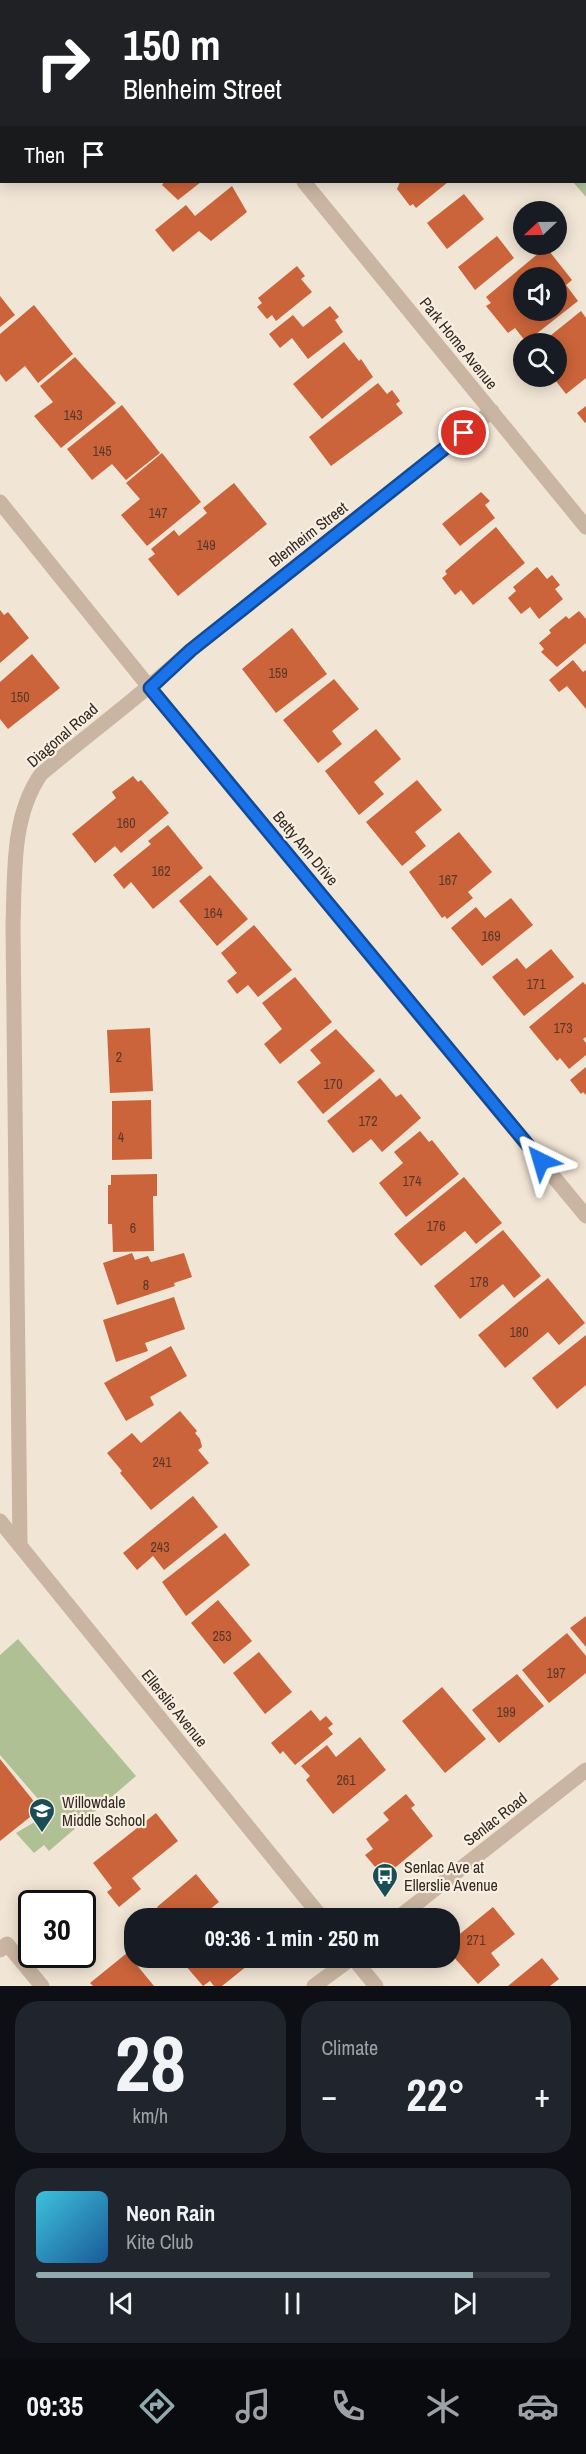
<!DOCTYPE html>
<meta charset="utf-8">
<style>
body{margin:0;font-family:"Archivo Narrow",sans-serif;background:#20242c;color:#f1f3f6;height:100vh;display:flex;flex-direction:column;font-size:22px;white-space:nowrap}
*{box-sizing:border-box;margin:0}
p{font-size:20px;color:#9ea1a6}
.icon{flex:none;width:33px;height:33px;fill:none;stroke:currentColor;stroke-width:2;stroke-linecap:round;stroke-linejoin:round}
.map{position:relative;height:1986px;overflow:hidden}
.sheet{display:flex;flex-direction:column;gap:15px;padding:15px;background:#0d0f14;flex:1}
.sheet>*{flex:none}
.guide{position:absolute;left:0px;top:0px;width:586px;height:183px;box-shadow:0 3px 15px #0003;background:#202124;color:#fff;overflow:hidden}
.needle{width:39px;rotate:248deg}
.buttons{position:absolute;left:513px;top:201px;display:grid;gap:12px}
.buttons a{display:grid;place-items:center;width:54px;height:54px;border-radius:50%;background:#171b24;box-shadow:0 3px 15px #0003;font-size:30px}
.speed{position:absolute;left:18px;top:1890px;display:flex;gap:12px;font-size:30px;font-weight:700;text-align:center}
.speed>*{display:grid;place-content:center;width:78px;height:78px;border-radius:50%;background:#171b24;box-shadow:0 3px 15px #0003;line-height:1}
.speed .limit{border:3px solid #111;border-radius:9px;background:#fff;color:#111}
.pin{position:absolute;display:grid;place-items:center;width:51px;height:51px;color:#fff;margin:-26px;border:3px solid #fff;border-radius:50%;box-shadow:0 2px 6px #0007}
.me{position:absolute;width:66px;margin:-33px;rotate:320deg;stroke-linejoin:round;filter:drop-shadow(0 0 4px #0008)}
.turn{display:flex;align-items:center;gap:21px;height:126px;padding:0 24px;font-size:27px}
.turn .icon{width:78px;height:78px;stroke-width:2.5}
.turn b{display:block;font-size:42px;line-height:51px}
.then{display:flex;align-items:center;height:57px;padding:0 24px;background:#0003;gap:12px;font-size:22px}
.big{font-size:45px;font-weight:800;line-height:1.1}
.sheet .tile{flex:1;display:flex;flex-direction:column;justify-content:center;gap:9px;min-width:0;padding:0 21px;border-radius:24px;background:#20242c}
.sheet .dial{align-items:center;gap:0}
.dial b{font-size:78px;line-height:1}
.song{display:flex;align-items:center;gap:18px}
.cover{width:72px;height:72px;border-radius:9px;background:linear-gradient(135deg,hsl(190 70% 55%),hsl(210 70% 35%))}
.played{height:6px;border-radius:3px;background:linear-gradient(90deg,#90a9ae 85%,#363941 85%)}
.keys{display:flex;justify-content:space-around;direction:ltr}
.heat{display:flex;justify-content:space-between;align-items:center;font-size:33px;direction:ltr}
.sheet .tiles{flex:1;display:grid;gap:15px;grid-template-columns:1fr 1fr}
.tile:last-child{grid-column:span 2}
.trip{position:absolute;left:124px;top:1908px;width:336px;height:60px;border-radius:24px;background:#171b24;box-shadow:0 3px 15px #0003;font-weight:800;line-height:60px;text-align:center}
.menu{display:flex;height:96px;justify-content:space-around;align-items:center;background:#090b0e;color:#9ea1a6}
.menu .icon{width:42px;height:42px}
.menu .on{color:#90a9ae}
.menu b{font-size:27px;color:#f1f3f6}
.map>svg:first-child{display:block}
.green{fill:#b0c095}
.building{fill:#cb643a;fill-rule:evenodd}
.lines{fill:none;stroke-linecap:round;stroke-linejoin:round}
.minor{stroke:#c9b5a1;stroke-width:15}
.route-casing{stroke:#114b97;stroke-width:15}
.route{stroke:#1a73e8;stroke-width:10}
.labels{text-anchor:middle;dominant-baseline:central;stroke-width:4.5;stroke-linejoin:round;paint-order:stroke}
.number-label{font-size:14px;fill:#59382a}
.street-label{font-size:16px;fill:#332a24;stroke:#f9efe1}
.poi-label{font-size:16px;fill:#332a24;stroke:#f9efe1;text-anchor:start}
</style>
<div class="map">
<svg width="586" height="1986" viewBox="0 0 586 1986">
<rect width="100%" height="100%" fill="#f1e5d5"/>
<path class="green" d="M427,0H586V197L573,182H585V2Z
M18,1639L136,1776L49,1851L44,1845L34,1853L16,1833L38,1820L45,1807L0,1755V1655Z"/>
<path class="building" d="M164,182H201L178,200L162,185Z
M400,182H448L416,208L413,204L410,206L397,189Z
M232,186L247,212L211,241L199,231L173,252L155,230L186,205L195,216Z
M464,194L484,219L447,249L427,223Z
M497,236L514,258L475,290L458,267Z
M546,247L572,280L566,285L578,301L526,342L515,328L508,333L486,306L491,303L486,297ZM524,278H556V310H524Z
M297,266L305,276L301,279L312,292L276,321L272,315L267,319L257,307L262,303L258,298Z
M0,296L15,315L0,327Z
M34,305L73,354L38,383L25,366L6,382L0,374V334Z
M330,306L339,317L335,320L343,332L308,359L292,338L280,348L269,334L293,315L303,327Z
M581,311L586,318V378L566,394L552,376H556V344H540Z
M344,342L359,361L361,359L373,377L322,419L293,384Z
M75,357L116,403L61,448L34,416L53,402L40,386Z
M378,383L387,394L392,390L400,401L396,404L403,413L331,466L309,437Z
M122,405L160,453L126,480L112,464L92,480L67,449Z
M586,406V422L585,423L577,413Z
M162,453L201,502L147,546L121,515L140,499L126,483Z
M234,483L267,524L178,596L148,559L155,554L151,549L174,530L179,536L207,513L203,508Z
M481,492L490,501L485,505L495,518L460,546L442,524Z
M496,527L525,563L473,605L461,590L455,595L442,578L447,574L445,571Z
M537,567L547,579L552,575L560,585L555,589L563,599L539,619L530,607L521,614L508,598L516,591L513,587Z
M0,610L4,615L8,612L29,638L0,663Z
M579,611L586,619V643L557,667L541,652L544,649L539,643L551,633L549,630L566,616L569,619Z
M292,628L327,674L276,713L242,669Z
M32,654L60,688L8,729L0,719V682Z
M573,660L583,672L586,670V709L567,686L559,692L549,680Z
M334,679L359,709L332,731L342,744L318,763L283,720Z
M376,729L401,759L374,782L384,794L359,815L325,771Z
M133,776L138,782L141,780L169,813L121,853L115,846L95,863L72,834L116,798L112,792Z
M417,780L442,810L415,832L426,846L402,866L366,822Z
M168,825L203,868L153,909L131,882L124,889L113,875L151,844L148,841Z
M459,832L492,872L468,892L473,898L447,919L445,916L442,918L409,872Z
M210,875L248,919L217,946L179,901Z
M511,898L533,925L482,966L451,928L476,907L485,918Z
M254,925L292,970L258,997L248,985L237,994L227,981L237,973L221,953Z
M551,949L574,977L524,1016L492,977L517,958L526,969Z
M295,977L332,1022L280,1064L264,1044L282,1029L262,1003Z
M583,982L586,985V1037L583,1039L586,1043V1055L569,1069L560,1058L557,1061L529,1027Z
M150,1028L153,1091L110,1093L107,1030Z
M336,1029L375,1071L323,1114L297,1082L321,1063L310,1050Z
M586,1067V1095L583,1092L581,1094L570,1080Z
M380,1078L396,1097L401,1094L421,1118L382,1152L371,1139L353,1153L327,1121Z
M151,1100L152,1159L112,1160V1101Z
M420,1131L429,1142L432,1140L459,1174L406,1217L379,1183L403,1163L394,1152Z
M157,1174V1196H153L154,1251L113,1252L112,1224H108V1185H111V1175Z
M464,1177L502,1223L476,1244L465,1231L421,1266L394,1234Z
M503,1230L541,1276L514,1298L503,1284L460,1319L434,1286Z
M132,1253L135,1260L148,1256L151,1262L184,1253L192,1277L174,1283L175,1286L117,1305L103,1263Z
M548,1278L585,1323L559,1345L548,1332L505,1368L478,1335Z
M174,1297L185,1329L145,1343L148,1351L116,1362L103,1320Z
M586,1335V1385L557,1409L532,1378Z
M171,1346L187,1376L150,1397L154,1405L126,1421L104,1383Z
M180,1411L197,1431L195,1433L200,1439L202,1447L198,1450L209,1463L151,1510L120,1473L122,1471L107,1453L132,1433L141,1443Z
M193,1496L218,1527L164,1570L153,1556L137,1570L123,1553Z
M225,1533L250,1565L186,1616L162,1582Z
M218,1600L252,1641L224,1664L191,1623Z
M586,1616V1647L570,1628Z
M567,1633L586,1656V1673L549,1703L522,1670Z
M259,1652L292,1692L265,1714L233,1673Z
M517,1674L544,1706L499,1743L472,1710Z
M442,1687L486,1739L445,1773L402,1721Z
M311,1710L320,1721L326,1716L333,1724L328,1728L333,1734L295,1765L283,1751L280,1754L271,1743Z
M360,1737L386,1770L333,1814L306,1780L310,1776L301,1766L327,1745L336,1757Z
M0,1759L40,1809L0,1841Z
M406,1794L415,1805L411,1808L433,1836L391,1871L383,1862L376,1868L365,1855L373,1849L366,1839L389,1820L383,1813Z
M156,1813L178,1841L132,1878L141,1889L119,1907L107,1892L112,1888L93,1863Z
M196,1874L219,1902L199,1918H167L157,1907Z
M493,1907L515,1934L491,1953L500,1965L478,1984L450,1953V1942Z
M127,1953L154,1986H93L90,1983Z
M179,1958H251L244,1963L247,1966L222,1986H214L210,1981L203,1986Z
M542,1958L559,1979L550,1986H508Z"/>
<g class="lines">
<path class="minor" d="M156,0L157,2
M304,182L586,527
M0,502L150,688L586,1216
M0,1521L322,1918
M20,1545L13,925C15,875 11,817 41,774C91,732 143,694 191,650L492,411
M398,1918L586,1770
M0,1950L7,1944L42,1986
M353,1958L376,1986
M314,1986L352,1958"/>
</g>
<g class="lines">
<defs>
<path id="route" d="M464,433L191,650L150,688L541,1161"/>
</defs>
<use href="#route" class="route-casing"/>
<use href="#route" class="route"/>
</g>
<defs>
<symbol id="school-pin" viewBox="-11 -11 22 30"><path d="M0 17L-7.5 6A9.5 9.5 0 1 1 7.5 6Z" fill="#194e56" stroke="#f9efe1"/><path d="M0-5L7-2L0 1L-7-2ZM-4 1L0 2.5L4 1V4Q0 6-4 4Z" fill="#fff"/></symbol>
<symbol id="bus-pin" viewBox="-11 -11 22 30"><path d="M0 17L-7.5 6A9.5 9.5 0 1 1 7.5 6Z" fill="#194e56" stroke="#f9efe1"/><path d="M-5-6H5V4H4V6H2V4H-2V6H-4V4H-5ZM-3.5-4V0h7V-4ZM-3.5 1.2v1.5H-2V1.2ZM2 1.2v1.5H3.5V1.2Z" fill="#fff"/></symbol>
</defs>
<g fill-rule="evenodd">
<use href="#school-pin" x="27" y="1796" width="30" height="40"/>
<use href="#bus-pin" x="370" y="1861" width="30" height="40"/>
</g>
<g class="labels">
<g class="number-label">
<text x="73" y="415">143</text>
<text x="102" y="451">145</text>
<text x="158" y="513">147</text>
<text x="206" y="545">149</text>
<text x="278" y="673">159</text>
<text x="20" y="697">150</text>
<text x="126" y="823">160</text>
<text x="161" y="871">162</text>
<text x="448" y="880">167</text>
<text x="213" y="913">164</text>
<text x="491" y="936">169</text>
<text x="536" y="984">171</text>
<text x="563" y="1028">173</text>
<text x="119" y="1057">2</text>
<text x="333" y="1084">170</text>
<text x="368" y="1121">172</text>
<text x="121" y="1137">4</text>
<text x="412" y="1181">174</text>
<text x="436" y="1226">176</text>
<text x="133" y="1228">6</text>
<text x="479" y="1282">178</text>
<text x="146" y="1285">8</text>
<text x="519" y="1332">180</text>
<text x="162" y="1462">241</text>
<text x="160" y="1547">243</text>
<text x="222" y="1636">253</text>
<text x="556" y="1673">197</text>
<text x="506" y="1712">199</text>
<text x="346" y="1780">261</text>
<text x="476" y="1940">271</text>
</g>
<g class="street-label">
<text transform="translate(459 343) rotate(51)">Park Home Avenue</text>
<text transform="translate(308 534) rotate(-38)">Blenheim Street</text>
<text transform="translate(62 735) rotate(-41)">Diagonal Road</text>
<text transform="translate(306 848) rotate(50)">Betty Ann Drive</text>
<text transform="translate(175 1708) rotate(51)">Ellerslie Avenue</text>
<text transform="translate(495 1819) rotate(-38)">Senlac Road</text>
</g>
<g class="poi-label">
<text x="62" y="1802">Willowdale<tspan x="62" dy="18">Middle School</tspan></text>
<text x="404" y="1867">Senlac Ave at<tspan x="404" dy="18">Ellerslie Avenue</tspan></text>
</g>
</g>
</svg>
<div class="buttons">
<a><svg class="needle" viewBox="-14 -14 28 28"><path d="M0-13l5 13h-10z" fill="#e53935"/><path d="M0 13l5-13h-10z" fill="#9ea1a6"/></svg></a>
<a><svg class="icon" aria-label="sound" viewBox="0 0 24 24"><path d="M4 9h4l5-4v14l-5-4H4zM17 9q2 3 0 6"/></svg></a>
<a><svg class="icon" aria-label="search" viewBox="0 0 24 24"><circle cx="10" cy="10" r="6"/><path d="M15 15l6 6"/></svg></a>
</div>
<div class="speed"><div class="limit">30</div></div>
<div class="pin" style="left:464px;top:433px;background:#d93025"><svg class="icon" aria-label="arrive" viewBox="0 0 24 24"><path d="M6 21V4h12l-3 4 3 4H6"/></svg></div>
<svg class="me" style="left:541px;top:1161px" viewBox="-20 -20 40 40"><path d="M0-17L14 15 0 8-14 15z" fill="#1a73e8" stroke="#fff" stroke-width="4"/></svg>
<div class="trip">09:36 · 1 min · 250 m</div>
<div class="guide">
<div class="turn"><svg class="icon" aria-label="right" viewBox="0 0 24 24"><path d="M7 20v-9h11M14 6l5 5-5 5"/></svg><div><b>150 m</b>Blenheim Street</div></div>
<div class="then">Then<svg class="icon" aria-label="arrive" viewBox="0 0 24 24"><path d="M6 21V4h12l-3 4 3 4H6"/></svg></div>
</div>
</div>
<section class="sheet">
<div class="tiles">
<div class="tile dial"><b>28</b><p>km/h</p></div>
<div class="tile"><p>Climate</p>
<div class="heat"><a>−</a><b class="big">22°</b><a>+</a></div>
</div>
<div class="tile">
<div class="song"><i class="cover"></i><div><b>Neon Rain</b><p>Kite Club</p></div></div>
<div class="played"></div>
<div class="keys"><svg class="icon" aria-label="previous" viewBox="0 0 24 24"><path d="M18 5L8 12l10 7zM5 5v14"/></svg><svg class="icon" aria-label="pause" viewBox="0 0 24 24"><path d="M8 5v14M16 5v14"/></svg><svg class="icon" aria-label="next" viewBox="0 0 24 24"><path d="M6 5l10 7-10 7zM19 5v14"/></svg></div>
</div>
</div>
</section>
<nav class="menu">
<b>09:35</b>
<svg class="icon on" aria-label="directions" viewBox="0 0 24 24"><path d="M12 3l9 9-9 9-9-9zM9 14v-3h6M13 9l2 2-2 2"/></svg>
<svg class="icon" aria-label="music" viewBox="0 0 24 24"><path d="M9 18V5l10-2v13"/><circle cx="6" cy="18" r="3"/><circle cx="16" cy="16" r="3"/></svg>
<svg class="icon" aria-label="phone" viewBox="0 0 24 24"><path d="M5 4h4l2 5-3 2q2 4 5 5l2-3 5 2v4C11 20 4 13 5 4z"/></svg>
<svg class="icon" aria-label="climate" viewBox="0 0 24 24"><path d="M12 3v18M4 7l16 10M4 17L20 7"/></svg>
<svg class="icon" aria-label="car" viewBox="0 0 24 24"><path d="M5 17H2v-5l4-1 3-4h7l3 4 3 1v5h-3M9 17h6M6 11h13"/><circle cx="7" cy="17" r="2"/><circle cx="17" cy="17" r="2"/></svg>
</nav>
